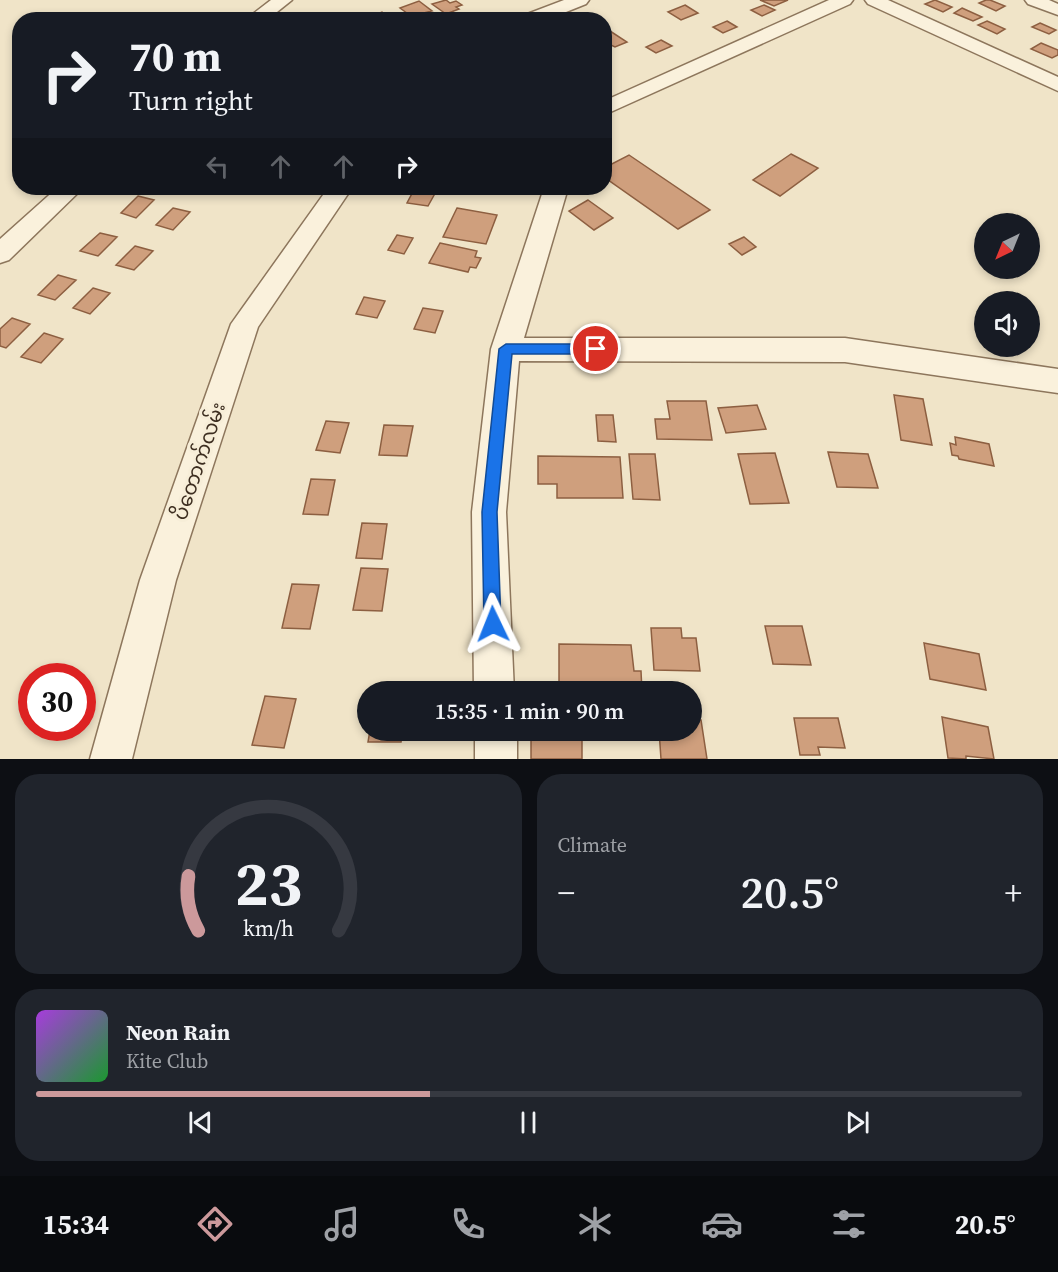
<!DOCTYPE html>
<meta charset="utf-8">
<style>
body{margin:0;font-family:"Source Serif 4","Noto Sans Myanmar",serif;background:#20242c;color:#f1f3f6;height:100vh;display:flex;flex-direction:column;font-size:22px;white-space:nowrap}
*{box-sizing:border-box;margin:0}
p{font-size:20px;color:#9ea1a6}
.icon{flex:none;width:33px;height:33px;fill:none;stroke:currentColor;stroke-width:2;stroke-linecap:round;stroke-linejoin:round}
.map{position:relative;height:759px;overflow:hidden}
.sheet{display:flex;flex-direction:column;gap:15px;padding:15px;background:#0d0f14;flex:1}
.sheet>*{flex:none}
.banner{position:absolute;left:12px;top:12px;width:600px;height:183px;border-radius:24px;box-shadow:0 3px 9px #0003;background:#171b24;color:#f1f3f6;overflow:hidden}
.needle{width:39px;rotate:223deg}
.fabs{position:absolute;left:974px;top:213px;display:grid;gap:12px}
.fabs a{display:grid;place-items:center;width:66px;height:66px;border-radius:50%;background:#171b24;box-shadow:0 3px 9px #0003;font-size:30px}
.speed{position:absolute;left:18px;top:663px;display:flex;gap:12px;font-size:30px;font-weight:700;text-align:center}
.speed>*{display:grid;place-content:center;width:78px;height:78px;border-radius:50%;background:#171b24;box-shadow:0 3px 9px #0003;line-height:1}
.speed .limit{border:9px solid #d22;background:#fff;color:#111}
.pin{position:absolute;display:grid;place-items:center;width:51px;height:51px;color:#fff;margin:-26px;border:3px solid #fff;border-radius:50%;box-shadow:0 2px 6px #0007}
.me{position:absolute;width:66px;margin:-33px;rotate:358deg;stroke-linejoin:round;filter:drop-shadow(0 0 4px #0008)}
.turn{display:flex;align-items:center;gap:21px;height:126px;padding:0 18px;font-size:27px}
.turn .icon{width:78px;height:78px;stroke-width:2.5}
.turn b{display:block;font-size:42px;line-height:51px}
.lanes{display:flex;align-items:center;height:57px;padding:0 18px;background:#0003;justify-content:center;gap:30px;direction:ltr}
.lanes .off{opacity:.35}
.big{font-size:45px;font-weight:600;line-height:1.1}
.sheet .widget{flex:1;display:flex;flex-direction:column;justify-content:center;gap:9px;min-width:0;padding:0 21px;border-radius:24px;background:#20242c}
.sheet .dial{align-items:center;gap:0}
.dial svg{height:156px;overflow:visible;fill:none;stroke:#363941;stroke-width:7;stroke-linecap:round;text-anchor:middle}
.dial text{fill:#f1f3f6;stroke:none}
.song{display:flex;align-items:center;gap:18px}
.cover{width:72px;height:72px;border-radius:9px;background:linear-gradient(135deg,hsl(280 70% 55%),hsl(130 70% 35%))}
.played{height:6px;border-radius:3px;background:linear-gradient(90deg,#cc999b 40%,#363941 40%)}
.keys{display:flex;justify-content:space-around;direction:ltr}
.heat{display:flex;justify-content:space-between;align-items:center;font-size:33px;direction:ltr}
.sheet .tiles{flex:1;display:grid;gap:15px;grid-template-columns:1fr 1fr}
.widget:last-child{grid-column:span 2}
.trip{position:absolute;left:357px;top:681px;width:345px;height:60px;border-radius:30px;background:#171b24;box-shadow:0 3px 9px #0003;font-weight:600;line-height:60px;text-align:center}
.dock{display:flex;height:96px;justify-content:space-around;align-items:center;background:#090b0e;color:#9ea1a6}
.dock .icon{width:42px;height:42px}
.dock .selected{color:#cc999b}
.dock b{font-size:27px;color:#f1f3f6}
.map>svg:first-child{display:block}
.building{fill:#cf9f7d;stroke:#8d5f41;stroke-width:1.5}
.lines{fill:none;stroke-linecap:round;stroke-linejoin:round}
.minor-casing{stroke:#8d765c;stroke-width:3}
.minor{fill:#faf1dc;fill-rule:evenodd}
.route{fill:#1a73e8;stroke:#114b97;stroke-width:1.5}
.labels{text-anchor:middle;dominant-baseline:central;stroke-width:6;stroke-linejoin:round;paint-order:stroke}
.street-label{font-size:20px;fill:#3d2e20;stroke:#f7eed8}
</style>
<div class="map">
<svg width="1058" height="759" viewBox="0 0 1058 759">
<rect width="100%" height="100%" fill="#f0e4c8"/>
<path class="building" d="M446,0L450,3L456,1L462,5L456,7L459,9L446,14L432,4Z
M760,0H788L774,6Z
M935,0L952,7L943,12L925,4Z
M986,0H990L1005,6L996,11L979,3Z
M419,1L432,11L411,16L400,8Z
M685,5L698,13L681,20L668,12Z
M764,5L775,10L762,16L751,10Z
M962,8L982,17L973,21L954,13Z
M382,12L393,20H363Z
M727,21L737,27L723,33L713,27Z
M987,21L1005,29L997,34L978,25Z
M1040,23L1056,30L1049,34L1032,27Z
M610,31L627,42L615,47L611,45L606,47L604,34Z
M661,40L672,46L656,53L646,47Z
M1041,43L1058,50V55L1052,58L1031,49Z
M791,154L818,168L780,196L753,180Z
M629,155L710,210L678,229L604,177V168Z
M415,188H438L428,206L407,203Z
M138,196L154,200L136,218L121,213Z
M588,200L613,218L594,230L569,211Z
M173,208L190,212L173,230L156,225Z
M457,208L497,215L486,244L443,237Z
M100,233L117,237L98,256L80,251Z
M397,235L413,238L404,254L388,250Z
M744,237L756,247L742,255L729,244Z
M440,243L477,251L475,257L481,258L476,268L470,267L468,272L429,263Z
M135,246L153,251L134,270L116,265Z
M58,275L76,280L55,300L38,295Z
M93,288L110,293L90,314L73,308Z
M364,297L385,301L377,318L356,314Z
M423,308L443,311L435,333L414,329Z
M12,318L30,324L6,348L0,346V329Z
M44,333L63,339L41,363L21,357Z
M894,395L923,399L932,445L901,440Z
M667,401H706L712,440L657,439L655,419H670Z
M757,405L766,429L726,433L718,408Z
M596,415H613L616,442L598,441Z
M326,421L349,423L340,453L316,450Z
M384,425L413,426L407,456L379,455Z
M955,437L989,444L994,466L959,459L958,456L952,455L950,443L956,445Z
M828,452L868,454L878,488L837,487Z
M775,453L789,503L750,504L738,454Z
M629,454H655L660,500L633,499Z
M538,456L620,457L623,498H557V484H538Z
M311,479L335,480L328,515L303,514Z
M362,523L387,524L382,559L356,558Z
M361,568L388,569L382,611L353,610Z
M292,584L319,585L310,629L282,628Z
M765,626H802L811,665L773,664Z
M651,628H681L682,638H696L700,671L654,670Z
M924,643L979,654L986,690L930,679Z
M559,644L631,645L634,671H641L642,692H570L569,683H559Z
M265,696L296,699L284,748L252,745Z
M942,717L988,727L994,759L966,756V759L948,758Z
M794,718H838L845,748L818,747L820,755H800Z
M692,720H701L707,759H661L659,730H692Z
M370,730H403L401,742H368Z
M531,730H582V759H531Z"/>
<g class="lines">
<defs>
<path id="minor" d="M271,0H292L267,20H245Z
M564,0H589L586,4L546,20H519L522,16Z
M829,0H853L850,4L604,115V101Z
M865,0H888L1058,77V91L868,4Z
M1025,0H1049L1058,4V15L1028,4Z
M57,188H83L9,260L0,263V239Z
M328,188H352L258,327L176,580L132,759H90L140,580L231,324Z
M544,188H568L524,338H845L1058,369V393L845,362L519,361L506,512L514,692H474L472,512L491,349Z
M475,730H517V759H475Z"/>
</defs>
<use href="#minor" class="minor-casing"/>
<use href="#minor" class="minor"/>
</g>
<path class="route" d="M506,344H596L603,349L596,354H512L497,512L501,624L499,630L493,633L486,630L484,624L482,512L499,349Z"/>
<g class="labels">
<g class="street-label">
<text transform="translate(199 461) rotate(-71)">ပိတောက်လမ်း</text>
</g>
</g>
</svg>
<div class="fabs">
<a><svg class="needle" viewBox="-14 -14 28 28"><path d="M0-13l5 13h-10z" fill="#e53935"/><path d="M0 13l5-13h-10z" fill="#9ea1a6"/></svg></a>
<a><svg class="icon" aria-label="sound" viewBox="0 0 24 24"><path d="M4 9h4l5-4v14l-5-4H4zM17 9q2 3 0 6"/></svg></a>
</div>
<div class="speed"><div class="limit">30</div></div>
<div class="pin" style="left:596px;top:349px;background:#d93025"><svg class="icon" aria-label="arrive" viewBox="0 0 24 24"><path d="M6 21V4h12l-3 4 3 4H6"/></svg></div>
<svg class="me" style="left:493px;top:624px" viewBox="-20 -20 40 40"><path d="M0-17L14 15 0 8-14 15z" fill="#1a73e8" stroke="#fff" stroke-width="4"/></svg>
<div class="trip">15:35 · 1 min · 90 m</div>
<div class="banner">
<div class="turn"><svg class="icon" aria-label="right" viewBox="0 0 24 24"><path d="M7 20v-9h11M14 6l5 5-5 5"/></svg><div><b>70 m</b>Turn right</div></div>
<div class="lanes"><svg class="icon off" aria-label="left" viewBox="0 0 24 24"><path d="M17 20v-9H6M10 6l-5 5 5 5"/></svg><svg class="icon off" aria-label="ahead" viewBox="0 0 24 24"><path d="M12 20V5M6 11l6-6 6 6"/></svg><svg class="icon off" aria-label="ahead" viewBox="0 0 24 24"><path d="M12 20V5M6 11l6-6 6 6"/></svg><svg class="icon" aria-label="right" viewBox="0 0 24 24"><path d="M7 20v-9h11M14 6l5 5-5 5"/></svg></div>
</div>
</div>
<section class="sheet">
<div class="tiles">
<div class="widget dial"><svg viewBox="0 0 100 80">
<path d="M14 69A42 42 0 1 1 86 69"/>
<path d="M14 69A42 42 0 0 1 9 41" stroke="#cc999b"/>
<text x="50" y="56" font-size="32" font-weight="700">23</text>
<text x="50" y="72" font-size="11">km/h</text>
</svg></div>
<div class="widget"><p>Climate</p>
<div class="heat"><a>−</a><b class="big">20.5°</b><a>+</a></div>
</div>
<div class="widget">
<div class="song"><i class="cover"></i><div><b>Neon Rain</b><p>Kite Club</p></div></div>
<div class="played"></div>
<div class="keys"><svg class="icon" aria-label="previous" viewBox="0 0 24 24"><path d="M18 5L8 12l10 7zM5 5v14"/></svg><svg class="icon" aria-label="pause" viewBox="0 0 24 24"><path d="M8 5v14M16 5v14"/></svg><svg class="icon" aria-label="next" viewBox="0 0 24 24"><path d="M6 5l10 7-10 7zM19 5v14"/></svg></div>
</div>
</div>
</section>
<nav class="dock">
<b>15:34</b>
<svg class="icon selected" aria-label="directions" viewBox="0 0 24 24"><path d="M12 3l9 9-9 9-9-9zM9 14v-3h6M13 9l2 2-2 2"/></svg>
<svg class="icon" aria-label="music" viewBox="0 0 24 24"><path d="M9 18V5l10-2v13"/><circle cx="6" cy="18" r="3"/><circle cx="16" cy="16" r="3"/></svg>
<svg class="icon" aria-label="phone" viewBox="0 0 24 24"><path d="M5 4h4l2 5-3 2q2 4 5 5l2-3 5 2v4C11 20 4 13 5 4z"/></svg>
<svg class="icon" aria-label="climate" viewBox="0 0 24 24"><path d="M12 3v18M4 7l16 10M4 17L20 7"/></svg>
<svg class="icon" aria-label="car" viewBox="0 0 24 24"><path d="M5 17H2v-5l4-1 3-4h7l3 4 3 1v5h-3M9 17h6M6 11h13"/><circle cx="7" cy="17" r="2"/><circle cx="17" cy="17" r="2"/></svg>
<svg class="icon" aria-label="filters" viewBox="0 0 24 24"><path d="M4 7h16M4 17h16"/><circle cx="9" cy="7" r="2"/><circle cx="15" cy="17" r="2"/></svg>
<b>20.5°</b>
</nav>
